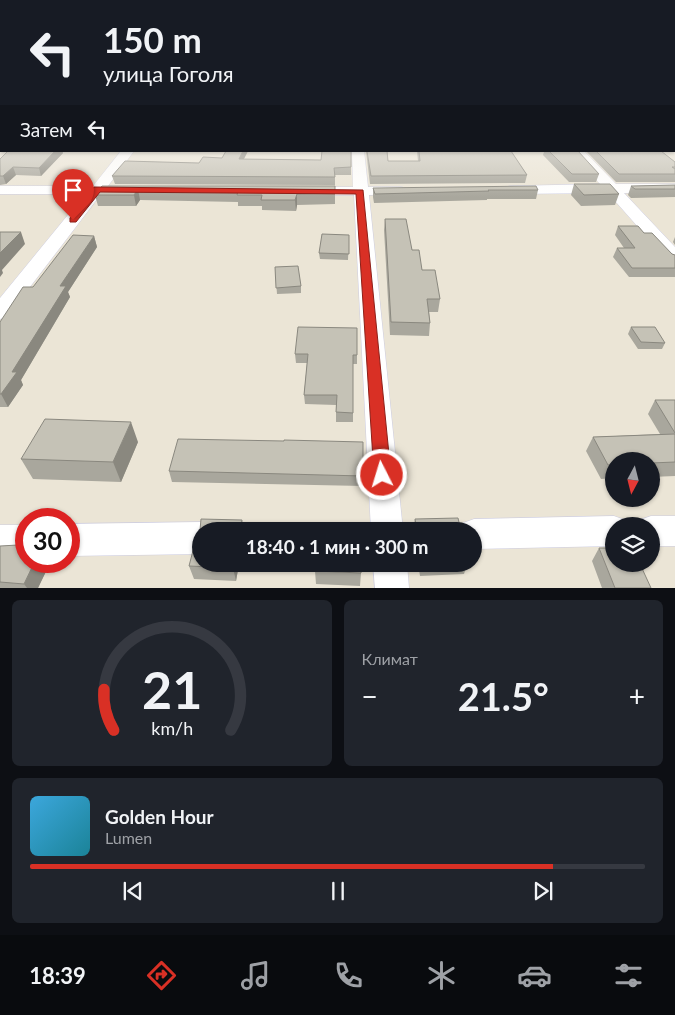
<!DOCTYPE html>
<html lang="ru">
<meta charset="utf-8">
<style>
body{margin:0;font-family:Lato,sans-serif;background:#20242c;color:#f1f3f6;height:100vh;display:flex;flex-direction:column;font-size:19px;white-space:nowrap}
*{box-sizing:border-box;margin:0}
p{font-size:16px;color:#9ea1a6}
.icon{flex:none;width:28px;height:28px;fill:none;stroke:currentColor;stroke-width:2;stroke-linecap:round;stroke-linejoin:round}
.map{position:relative;height:588px;overflow:hidden}
.drawer{display:flex;flex-direction:column;gap:12px;padding:12px;background:#0d0f14;flex:1}
.drawer>*{flex:none}
.guide{position:absolute;left:0px;top:0px;width:675px;height:152px;box-shadow:0 1px 4px #0004;background:#171b24;color:#f1f3f6;overflow:hidden}
.needle{width:32px;rotate:187deg}
.fabs{position:absolute;left:605px;top:452px;display:grid;gap:10px}
.fabs a{display:grid;place-items:center;width:55px;height:55px;border-radius:50%;background:#171b24;box-shadow:0 1px 4px #0004;font-size:25px}
.speed{position:absolute;left:15px;top:508px;display:flex;gap:10px;font-size:25px;font-weight:700;text-align:center}
.speed>*{display:grid;place-content:center;width:65px;height:65px;border-radius:50%;background:#171b24;box-shadow:0 1px 4px #0004;line-height:1}
.speed .limit{border:8px solid #d22;background:#fff;color:#111}
.pin{position:absolute;display:grid;place-items:center;width:42px;height:42px;color:#fff;margin:-51px -21px;border-radius:50% 50% 50% 0;rotate:-45deg;box-shadow:0 0 5px #0007}
.pin .icon{rotate:45deg}
.me{position:absolute;width:55px;margin:-28px;rotate:355deg;stroke-linejoin:round;filter:drop-shadow(0 0 4px #0008)}
.turn{display:flex;align-items:center;gap:18px;height:105px;padding:0 20px;font-size:22px}
.turn .icon{width:65px;height:65px;stroke-width:2.5}
.turn b{display:block;font-size:35px;line-height:42px}
.then{display:flex;align-items:center;height:48px;padding:0 20px;background:#0003;gap:10px;font-size:19px}
.big{font-size:38px;font-weight:700;line-height:1.1}
.drawer .widget{flex:1;display:flex;flex-direction:column;justify-content:center;gap:8px;min-width:0;padding:0 18px;border-radius:8px;background:#20242c}
.drawer .dial{align-items:center;gap:0}
.dial svg{height:130px;overflow:visible;fill:none;stroke:#363941;stroke-width:7;stroke-linecap:round;text-anchor:middle}
.dial text{fill:#f1f3f6;stroke:none}
.song{display:flex;align-items:center;gap:15px}
.cover{width:60px;height:60px;border-radius:8px;background:linear-gradient(135deg,hsl(200 70% 55%),hsl(190 70% 35%))}
.played{height:5px;border-radius:2px;background:linear-gradient(90deg,#d93025 85%,#363941 85%)}
.keys{display:flex;justify-content:space-around;direction:ltr}
.heat{display:flex;justify-content:space-between;align-items:center;font-size:28px;direction:ltr}
.drawer .tiles{flex:1;display:grid;gap:12px;grid-template-columns:1fr 1fr}
.widget:last-child{grid-column:span 2}
.trip{position:absolute;left:192px;top:522px;width:290px;height:50px;border-radius:25px;background:#171b24;box-shadow:0 1px 4px #0004;font-weight:700;line-height:50px;text-align:center}
.menu{display:flex;height:80px;justify-content:space-around;align-items:center;background:#090b0e;color:#9ea1a6}
.menu .icon{width:35px;height:35px}
.menu .active{color:#d93025}
.menu b{font-size:22px;color:#f1f3f6}
.map>svg:first-child{display:block}
.lines{fill:none;stroke-linecap:round;stroke-linejoin:round}
.minor-casing{stroke:#cccce1;stroke-width:1}
.minor{fill:#fff;fill-rule:evenodd}
.wall{fill:#a9a79d}
.shaded-wall{fill:#8a887f}
.building{fill:#c5c2b6;stroke:#8a887f}
.route{fill:#d93025;stroke:#8d1f18}
</style>
<div class="map">
<svg width="675" height="588" viewBox="0 0 675 588">
<rect width="100%" height="100%" fill="#ebe5d6"/>
<g class="lines">
<defs>
<path id="minor" d="M121,151H134L108,186L131,187L133,190L131,193L101,194L7,317L0,319V298L85,194H0V186H93Z
M352,151H364L368,187H401L406,188L408,191L406,194L369,195L403,531H371L354,195H310L305,194L303,191L305,188L310,187H353Z
M571,151H584L616,184H675V192L624,193L675,247V263L669,262L608,193L510,194L505,193L503,190L505,187L510,186L600,184Z
M614,516L625,520L628,526H614V546L474,549V531H459L463,523L474,519Z
M651,516H675V546H651V526H637L640,520Z
M201,522L212,527L214,531H201V554L69,556V524Z
M0,525H26V557H0Z
M373,564H407L409,588H375Z"/>
</defs>
<use href="#minor" class="minor-casing"/>
<use href="#minor" class="minor"/>
</g>
<path class="wall" d="M674,115H675V133H674Z
M8,151H62L63,153L41,176L16,175L6,184L0,185V159Z
M226,151H248L244,159L321,160L351,151V175H335V185L115,184L112,176L199,163L222,158Z
M366,151H387L388,161H418L417,151H511L527,175L525,183L370,184Z
M543,151H578L599,174L596,182H569L543,155L544,152Z
M586,151H661L675,162V182H616Z
M574,184L619,194L615,205L581,206L571,195Z
M675,185V197L631,198L628,195L631,186Z
M102,186H335V204L297,205L296,211L262,210V206H238V202L140,200L136,206H98L95,195Z
M373,188L538,190L536,199H487V200L374,203L373,197Z
M385,219L412,250L422,270L440,299L438,312H429L430,323L429,336L390,335L384,230Z
M618,226L644,233L672,254L675,255V277H629L613,257L617,248H624L615,235Z
M349,235L348,260L320,259L319,253Z
M94,236L97,247L68,292L70,297L21,380L23,385L8,407H0V322L33,287Z
M675,237V245L673,242Z
M275,267L301,286V293L277,294Z
M631,327L665,343L662,349H638L628,334Z
M357,328V364H353V422H336V405L305,404L304,395L307,363H296L295,354Z
M655,400H675V476L651,477V461H614V478L601,479L586,451L593,437L660,434L648,414Z
M284,441L363,476V486L172,482L169,471Z
M138,442L121,482L33,479L21,459Z
M415,519L417,531H413Z
M0,546L26,561H51L38,588H0Z
M599,548L651,588H602L592,561Z
M239,564L236,581L194,579L189,566Z
M418,564H467L464,574L420,576Z
M315,571L361,573L360,586L316,584Z"/>
<path class="shaded-wall" d="M55,151H62L63,153L41,176L39,168Z
M243,151H248L240,166L239,159Z
M13,167L16,175L6,184L3,176Z
M138,189L140,200L136,206L134,195Z
M297,194V205L296,211L295,200Z
M21,232L25,244L2,270L3,273L0,277V253Z
M94,236L97,247L68,292L70,297L21,380L23,385L8,407L1,394L12,372L60,286Z
M131,422L138,442L121,482L113,462Z
M242,520L244,531H240Z
M35,561H51L38,588H27L24,584Z
M234,564H239L236,581L233,568Z"/>
<path class="building" d="M674,115H675V125L674,124Z
M8,151H55L39,168L13,167L3,176H0V159Z
M226,151H243L239,159L321,160L322,151H351V167L334,168L335,177L112,176L125,161L199,163L203,157L222,158Z
M367,151H387L388,161H420L419,151H511L527,175L371,176Z
M549,151H578L599,174H572Z
M596,151H661L675,162V167H672L675,169V174H619Z
M574,184H610L619,194L584,195Z
M675,185V189H635L631,186Z
M102,186H335V193L297,194L295,200H261L262,195H237L238,191L138,189L134,195H95Z
M536,186L538,190H488L489,191L375,194L373,188Z
M385,219H406L412,250H419L422,270H435L440,299H427L430,323L391,322Z
M618,226H638L644,233H652L672,254L675,255V268H632L617,248H635Z
M0,232H21L0,253Z
M322,234L349,235V254L319,253Z
M73,235L94,236L60,286H66L12,372H17L1,394H0V322L23,287H33Z
M298,266L301,286L276,288L275,267Z
M298,327L357,328V355H353V413L336,412L337,395H304L308,354H295Z
M631,327H655L665,343L641,342Z
M655,400H675V433Z
M45,419L131,422L113,462L21,459Z
M675,434V462L651,463V461H614V465H608L593,437Z
M178,439L284,441V440L363,442V476L169,471Z
M458,518L461,531H417L415,519Z
M201,519L242,520L240,531H201V564H234L233,568L189,566L195,543L199,541Z
M319,524L361,526V531H318Z
M19,526H26V561H35L24,584L0,582V546L18,545Z
M599,548H614V564H640L651,588H615Z
M316,564H361V573L315,571Z"/>
<linearGradient id="sky" x2="0" y2="1"><stop stop-color="#71b4ee"/><stop offset="0.58" stop-color="#f6f3ed"/><stop offset="1" stop-color="#f6f3ed" stop-opacity="0"/></linearGradient>
<rect width="675" height="197" fill="url(#sky)"/>
<path class="route" d="M94,187L363,190L391,475L388,480L382,482L376,480L374,475L356,194L100,192L76,222H70V218Z"/>
</svg>
<div class="fabs">
<a><svg class="needle" viewBox="-14 -14 28 28"><path d="M0-13l5 13h-10z" fill="#e53935"/><path d="M0 13l5-13h-10z" fill="#9ea1a6"/></svg></a>
<a><svg class="icon" aria-label="layers" viewBox="0 0 24 24"><path d="M12 4l9 5-9 5-9-5zM3 14l9 5 9-5"/></svg></a>
</div>
<div class="speed"><div class="limit">30</div></div>
<div class="pin" style="left:73px;top:220px;background:#d93025"><svg class="icon" aria-label="arrive" viewBox="0 0 24 24"><path d="M6 21V4h12l-3 4 3 4H6"/></svg></div>
<svg class="me" style="left:382px;top:475px" viewBox="-20 -20 40 40"><circle r="17" fill="#d93025" stroke="#fff" stroke-width="3"/><path d="M0-11L8 9 0 5-8 9z" fill="#fff"/></svg>
<div class="trip">18:40 · 1 мин · 300 m</div>
<div class="guide">
<div class="turn"><svg class="icon" aria-label="left" viewBox="0 0 24 24"><path d="M17 20v-9H6M10 6l-5 5 5 5"/></svg><div><b>150 m</b>улица Гоголя</div></div>
<div class="then">Затем<svg class="icon" aria-label="left" viewBox="0 0 24 24"><path d="M17 20v-9H6M10 6l-5 5 5 5"/></svg></div>
</div>
</div>
<section class="drawer">
<div class="tiles">
<div class="widget dial"><svg viewBox="0 0 100 80">
<path d="M14 69A42 42 0 1 1 86 69"/>
<path d="M14 69A42 42 0 0 1 8 44" stroke="#d93025"/>
<text x="50" y="56" font-size="32" font-weight="700">21</text>
<text x="50" y="72" font-size="11">km/h</text>
</svg></div>
<div class="widget"><p>Климат</p>
<div class="heat"><a>−</a><b class="big">21.5°</b><a>+</a></div>
</div>
<div class="widget">
<div class="song"><i class="cover"></i><div><b>Golden Hour</b><p>Lumen</p></div></div>
<div class="played"></div>
<div class="keys"><svg class="icon" aria-label="previous" viewBox="0 0 24 24"><path d="M18 5L8 12l10 7zM5 5v14"/></svg><svg class="icon" aria-label="pause" viewBox="0 0 24 24"><path d="M8 5v14M16 5v14"/></svg><svg class="icon" aria-label="next" viewBox="0 0 24 24"><path d="M6 5l10 7-10 7zM19 5v14"/></svg></div>
</div>
</div>
</section>
<nav class="menu">
<b>18:39</b>
<svg class="icon active" aria-label="directions" viewBox="0 0 24 24"><path d="M12 3l9 9-9 9-9-9zM9 14v-3h6M13 9l2 2-2 2"/></svg>
<svg class="icon" aria-label="music" viewBox="0 0 24 24"><path d="M9 18V5l10-2v13"/><circle cx="6" cy="18" r="3"/><circle cx="16" cy="16" r="3"/></svg>
<svg class="icon" aria-label="phone" viewBox="0 0 24 24"><path d="M5 4h4l2 5-3 2q2 4 5 5l2-3 5 2v4C11 20 4 13 5 4z"/></svg>
<svg class="icon" aria-label="climate" viewBox="0 0 24 24"><path d="M12 3v18M4 7l16 10M4 17L20 7"/></svg>
<svg class="icon" aria-label="car" viewBox="0 0 24 24"><path d="M5 17H2v-5l4-1 3-4h7l3 4 3 1v5h-3M9 17h6M6 11h13"/><circle cx="7" cy="17" r="2"/><circle cx="17" cy="17" r="2"/></svg>
<svg class="icon" aria-label="filters" viewBox="0 0 24 24"><path d="M4 7h16M4 17h16"/><circle cx="9" cy="7" r="2"/><circle cx="15" cy="17" r="2"/></svg>
</nav>
